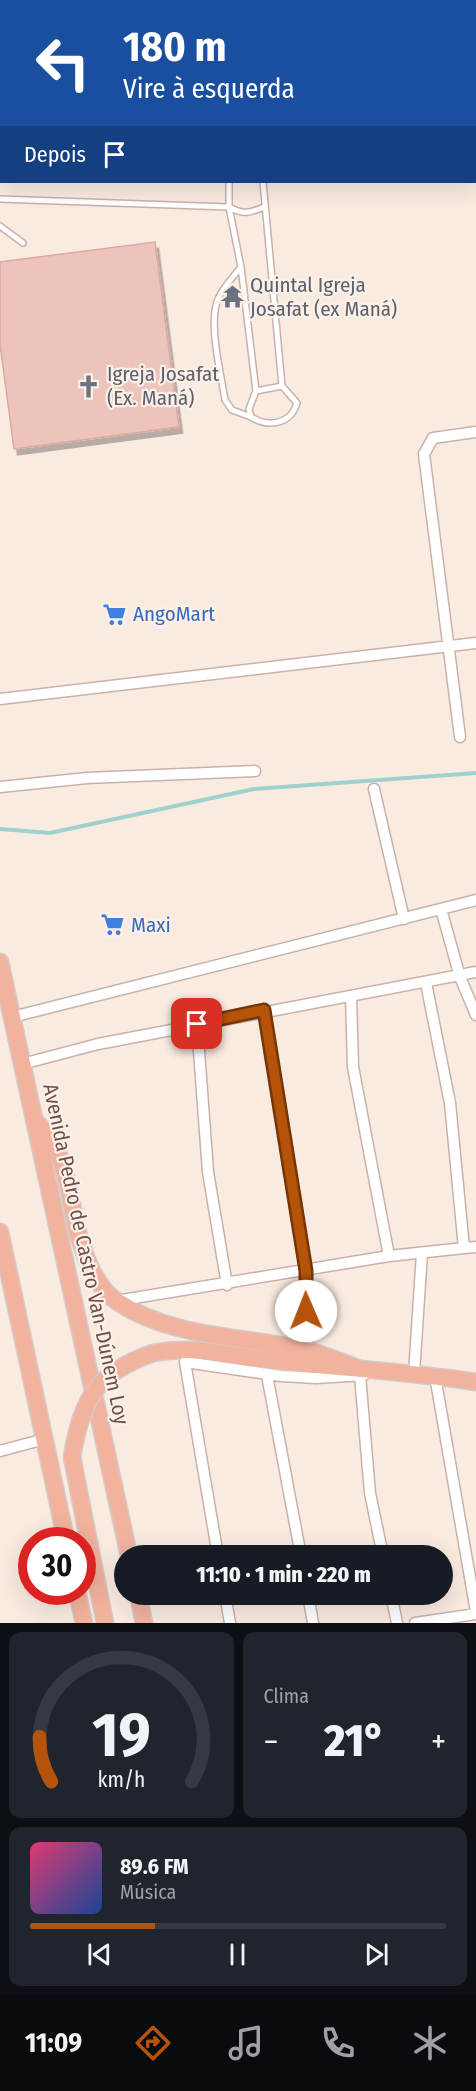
<!DOCTYPE html>
<html lang="pt">
<meta charset="utf-8">
<style>
body{margin:0;font-family:"Fira Sans Condensed",sans-serif;background:#20242c;color:#f1f3f6;height:100vh;display:flex;flex-direction:column;font-size:22px;white-space:nowrap}
*{box-sizing:border-box;margin:0}
p{font-size:20px;color:#9ea1a6}
.icon{flex:none;width:33px;height:33px;fill:none;stroke:currentColor;stroke-width:2;stroke-linecap:round;stroke-linejoin:round}
.map{position:relative;height:1623px;overflow:hidden}
.drawer{display:flex;flex-direction:column;gap:9px;padding:9px;background:#0d0f14;flex:1}
.drawer>*{flex:none}
.banner{position:absolute;left:0px;top:0px;width:477px;height:183px;box-shadow:0 6px 24px #0002;background:#1a4fa0;color:#fff;overflow:hidden}
.speed{position:absolute;left:18px;top:1527px;display:flex;gap:12px;font-size:30px;font-weight:700;text-align:center}
.speed>*{display:grid;place-content:center;width:78px;height:78px;border-radius:50%;background:#171b24;box-shadow:0 6px 24px #0002;line-height:1}
.speed .limit{border:9px solid #d22;background:#fff;color:#111}
.pin{position:absolute;display:grid;place-items:center;width:51px;height:51px;color:#fff;margin:-26px;border-radius:12px;box-shadow:0 3px 9px #0006}
.me{position:absolute;width:66px;margin:-33px;rotate:359deg;stroke-linejoin:round;filter:drop-shadow(0 0 4px #0008)}
.turn{display:flex;align-items:center;gap:21px;height:126px;padding:0 24px;font-size:27px}
.turn .icon{width:78px;height:78px;stroke-width:2.5}
.turn b{display:block;font-size:42px;line-height:51px}
.then{display:flex;align-items:center;height:57px;padding:0 24px;background:#0003;gap:12px;font-size:22px}
.big{font-size:45px;font-weight:800;line-height:1.1}
.drawer .tile{flex:1;display:flex;flex-direction:column;justify-content:center;gap:9px;min-width:0;padding:0 21px;border-radius:12px;background:#20242c}
.drawer .dial{align-items:center;gap:0}
.dial svg{height:156px;overflow:visible;fill:none;stroke:#363941;stroke-width:7;stroke-linecap:round;text-anchor:middle}
.dial text{fill:#f1f3f6;stroke:none}
.song{display:flex;align-items:center;gap:18px}
.cover{width:72px;height:72px;border-radius:9px;background:linear-gradient(135deg,hsl(340 70% 55%),hsl(220 70% 35%))}
.played{height:6px;border-radius:3px;background:linear-gradient(90deg,#b45309 30%,#363941 30%)}
.keys{display:flex;justify-content:space-around;direction:ltr}
.heat{display:flex;justify-content:space-between;align-items:center;font-size:33px;direction:ltr}
.drawer .tiles{flex:1;display:grid;gap:9px;grid-template-columns:1fr 1fr}
.tile:last-child{grid-column:span 2}
.trip{position:absolute;left:114px;top:1545px;width:339px;height:60px;border-radius:30px;background:#171b24;box-shadow:0 6px 24px #0002;font-weight:800;line-height:60px;text-align:center}
.tab-bar{display:flex;height:96px;justify-content:space-around;align-items:center;background:#090b0e;color:#9ea1a6}
.tab-bar .icon{width:42px;height:42px}
.tab-bar .current{color:#b45309}
.tab-bar b{font-size:27px;color:#f1f3f6}
.map>svg:first-child{display:block}
.lines{fill:none;stroke-linecap:round;stroke-linejoin:round}
.stream{stroke:#9fd2cf;stroke-width:4}
.building{fill:#ecc4bc;stroke:#dea89e;stroke-width:1.5;filter:url(#shadow)}
.service-casing{stroke:#c9b1aa;stroke-width:8}
.minor-casing{stroke:#c9b1aa;stroke-width:13}
.trunk-casing{stroke:#d4cac9;stroke-width:19}
.service{stroke:#fff;stroke-width:5}
.minor{stroke:#fff;stroke-width:10}
.trunk{stroke:#f1b29e;stroke-width:16}
.trunk-bridge-casing{stroke:#d4cac9;stroke-width:19;stroke-linecap:butt}
.trunk-bridge{stroke:#f1b29e;stroke-width:16}
.route-casing{stroke:#753606;stroke-width:15}
.route{stroke:#b45309;stroke-width:10}
.labels{text-anchor:middle;dominant-baseline:central;stroke-width:4.5;stroke-linejoin:round;paint-order:stroke}
.worship-label{font-size:21px;fill:#5b616d;stroke:#fdf0e7;text-anchor:start}
.shop-label{font-size:21px;fill:#366cbe;stroke:#fdf0e7;text-anchor:start}
.street-label{font-size:21px;fill:#6e504b;stroke:#fdf0e7}
</style>
<div class="map">
<svg width="476" height="1623" viewBox="0 0 476 1623">
<defs>
<filter id="shadow"><feDropShadow dx="3.5" dy="6" stdDeviation="0" flood-color="#0004"/></filter>
</defs>
<rect width="100%" height="100%" fill="#faebe1"/>
<g class="lines">
<path class="stream" d="M0,829L50,833L254,789L476,773"/>
</g>
<path class="building" d="M155,242L179,427L14,449L0,344V262Z"/>
<g class="lines">
<defs>
<path id="service" d="M0,165H2
M229,182V207L241,267L256,391L249,409L251,417C269,428 291,424 297,403L282,386L263,182
M0,199L229,207C243,215 250,213 264,207
M0,226L23,243
M241,267C234,276 224,286 219,297C207,320 221,374 225,400L232,410L251,417
M256,391L282,386"/>
<path id="minor" d="M267,2V0
M0,20L2,21
M0,699L476,643
M460,737L424,454L433,438L476,432
M0,787L87,778L255,771
M374,789L404,919
M441,909L460,977L476,1015
M351,996L353,1067L389,1256
M264,1010L306,1271L307,1350
M12,1017L476,900
M197,1024L208,1172L227,1285
M22,1064L98,1044L476,972
M464,1248L476,1247
M116,1301L389,1256L464,1248L450,1103L426,983
M414,1374L422,1253
M267,1375L301,1556
M360,1376L370,1493L383,1556
M435,1376L476,1612
M0,1451L45,1439
M218,1556L185,1362L281,1376L316,1378L364,1375
M225,1594L230,1623
M308,1594L313,1623
M391,1594L397,1623
M415,1623L476,1614"/>
<path id="trunk" d="M0,962L129,1556
M35,1121C73,1156 66,1201 82,1246C88,1265 100,1291 118,1302C172,1338 244,1336 306,1350C323,1354 341,1362 357,1368
M0,1232L66,1540
M153,1353C194,1345 222,1355 262,1359C333,1368 405,1371 476,1382
M72,1457L105,1623
M77,1592L84,1623
M138,1594L144,1623"/>
</defs>
<use href="#service" class="service-casing"/>
<use href="#minor" class="minor-casing"/>
<use href="#trunk" class="trunk-casing"/>
<use href="#service" class="service"/>
<use href="#minor" class="minor"/>
<use href="#trunk" class="trunk"/>
<defs>
<path id="trunk-bridge" d="M72,1457C82,1399 96,1373 153,1353"/>
</defs>
<use href="#trunk-bridge" class="trunk-bridge-casing"/>
<use href="#trunk-bridge" class="trunk-bridge"/>
</g>
<g class="lines">
<defs>
<path id="route" d="M197,1024L264,1010L306,1271V1311"/>
</defs>
<use href="#route" class="route-casing"/>
<use href="#route" class="route"/>
</g>
<defs>
<symbol id="temple-bare" viewBox="-9 -9 18 18"><path d="M0-6L5-2H3V0L6.5 2.5H4V6H1.5V3h-3V6H-4V2.5H-6.5L-3 0V-2H-5Z" fill="#6b7280" stroke="#fdf0e7" stroke-width="2.5" paint-order="stroke"/></symbol>
<symbol id="church-bare" viewBox="-9 -9 18 18"><path d="M-1.2-6h2.4v3.5h3.3v2.4h-3.3V6h-2.4V-.1h-3.3v-2.4h3.3Z" fill="#6b7280" stroke="#fdf0e7" stroke-width="2.5" paint-order="stroke"/></symbol>
<symbol id="supermarket-bare" viewBox="-9 -9 18 18"><path d="M-6-5.5h2.5l.6 2H6L4.5 2H-2.5L-4.4-4H-6ZM-1.5 3.2a1.3 1.3 0 1 0 .1 0ZM3 3.2a1.3 1.3 0 1 0 .1 0Z" fill="#3f7fe0" stroke="#fdf0e7" stroke-width="2.5" paint-order="stroke"/></symbol>
</defs>
<g fill-rule="evenodd">
<use href="#temple-bare" x="216" y="280" width="33" height="33"/>
<use href="#church-bare" x="72" y="370" width="33" height="33"/>
<use href="#supermarket-bare" x="98" y="598" width="33" height="33"/>
<use href="#supermarket-bare" x="96" y="908" width="33" height="33"/>
</g>
<g class="labels">
<g class="worship-label">
<text x="250" y="285">Quintal Igreja<tspan x="250" dy="24">Josafat (ex Maná)</tspan></text>
<text x="107" y="374">Igreja Josafat<tspan x="107" dy="24">(Ex. Maná)</tspan></text>
</g>
<g class="shop-label">
<text x="133" y="614">AngoMart</text>
<text x="131" y="925">Maxi</text>
</g>
<g class="street-label">
<text transform="translate(86 1254) rotate(78)">Avenida Pedro de Castro Van-Dúnem Loy</text>
</g>
</g>
</svg>
<div class="speed"><div class="limit">30</div></div>
<div class="pin" style="left:197px;top:1024px;background:#d93025"><svg class="icon" aria-label="arrive" viewBox="0 0 24 24"><path d="M6 21V4h12l-3 4 3 4H6"/></svg></div>
<svg class="me" style="left:306px;top:1311px" viewBox="-20 -20 40 40"><circle r="19" fill="#fff"/><path d="M0-13L10 11 0 6-10 11z" fill="#b45309"/></svg>
<div class="trip">11:10 · 1 min · 220 m</div>
<div class="banner">
<div class="turn"><svg class="icon" aria-label="left" viewBox="0 0 24 24"><path d="M17 20v-9H6M10 6l-5 5 5 5"/></svg><div><b>180 m</b>Vire à esquerda</div></div>
<div class="then">Depois<svg class="icon" aria-label="arrive" viewBox="0 0 24 24"><path d="M6 21V4h12l-3 4 3 4H6"/></svg></div>
</div>
</div>
<section class="drawer">
<div class="tiles">
<div class="tile dial"><svg viewBox="0 0 100 80">
<path d="M14 69A42 42 0 1 1 86 69"/>
<path d="M14 69A42 42 0 0 1 8 46" stroke="#b45309"/>
<text x="50" y="56" font-size="32" font-weight="700">19</text>
<text x="50" y="72" font-size="11">km/h</text>
</svg></div>
<div class="tile"><p>Clima</p>
<div class="heat"><a>−</a><b class="big">21°</b><a>+</a></div>
</div>
<div class="tile">
<div class="song"><i class="cover"></i><div><b>89.6 FM</b><p>Música</p></div></div>
<div class="played"></div>
<div class="keys"><svg class="icon" aria-label="previous" viewBox="0 0 24 24"><path d="M18 5L8 12l10 7zM5 5v14"/></svg><svg class="icon" aria-label="pause" viewBox="0 0 24 24"><path d="M8 5v14M16 5v14"/></svg><svg class="icon" aria-label="next" viewBox="0 0 24 24"><path d="M6 5l10 7-10 7zM19 5v14"/></svg></div>
</div>
</div>
</section>
<nav class="tab-bar">
<b>11:09</b>
<svg class="icon current" aria-label="directions" viewBox="0 0 24 24"><path d="M12 3l9 9-9 9-9-9zM9 14v-3h6M13 9l2 2-2 2"/></svg>
<svg class="icon" aria-label="music" viewBox="0 0 24 24"><path d="M9 18V5l10-2v13"/><circle cx="6" cy="18" r="3"/><circle cx="16" cy="16" r="3"/></svg>
<svg class="icon" aria-label="phone" viewBox="0 0 24 24"><path d="M5 4h4l2 5-3 2q2 4 5 5l2-3 5 2v4C11 20 4 13 5 4z"/></svg>
<svg class="icon" aria-label="climate" viewBox="0 0 24 24"><path d="M12 3v18M4 7l16 10M4 17L20 7"/></svg>
</nav>
